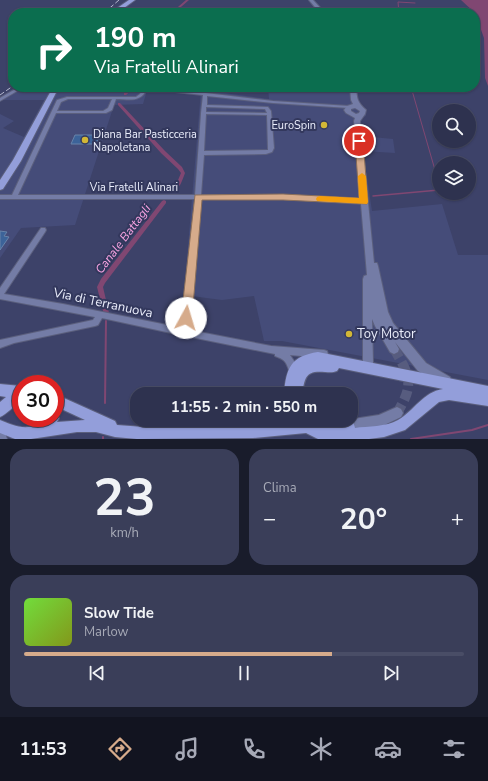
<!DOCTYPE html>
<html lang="it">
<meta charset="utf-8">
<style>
body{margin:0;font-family:"Nunito Sans",sans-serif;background:#3a3e59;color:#f1f3f6;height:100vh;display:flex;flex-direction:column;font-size:15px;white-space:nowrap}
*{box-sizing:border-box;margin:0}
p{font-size:13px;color:#a7aab7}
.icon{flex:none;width:22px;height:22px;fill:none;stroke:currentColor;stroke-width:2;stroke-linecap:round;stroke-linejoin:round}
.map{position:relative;height:439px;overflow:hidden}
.side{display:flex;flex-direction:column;gap:10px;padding:10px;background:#191c2b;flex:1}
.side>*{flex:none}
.banner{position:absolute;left:8px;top:8px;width:472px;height:84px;border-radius:16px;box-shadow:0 1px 3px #0004,0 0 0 1px #494d66;background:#0b6e4f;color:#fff;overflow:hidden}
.tools{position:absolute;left:432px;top:104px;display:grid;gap:8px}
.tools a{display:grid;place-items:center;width:44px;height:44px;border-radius:50%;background:#2e324f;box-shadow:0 1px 3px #0004,0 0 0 1px #494d66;font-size:20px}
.speed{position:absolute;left:12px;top:375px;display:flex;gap:8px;font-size:20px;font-weight:700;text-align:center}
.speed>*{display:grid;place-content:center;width:52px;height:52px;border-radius:50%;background:#2e324f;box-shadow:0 1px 3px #0004,0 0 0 1px #494d66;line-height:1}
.speed .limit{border:6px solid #d22;background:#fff;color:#111}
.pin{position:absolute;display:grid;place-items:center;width:34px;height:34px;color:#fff;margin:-17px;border:2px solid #fff;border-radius:50%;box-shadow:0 1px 4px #0007}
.me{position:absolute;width:44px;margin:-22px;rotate:6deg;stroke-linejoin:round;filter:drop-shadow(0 0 3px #0008)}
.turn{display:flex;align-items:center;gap:14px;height:84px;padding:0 20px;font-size:18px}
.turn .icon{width:52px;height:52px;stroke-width:2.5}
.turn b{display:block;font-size:28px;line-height:34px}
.big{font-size:30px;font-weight:700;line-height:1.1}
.side .tile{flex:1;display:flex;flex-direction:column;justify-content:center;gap:6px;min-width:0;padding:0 14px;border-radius:16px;background:#3a3e59}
.side .dial{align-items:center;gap:0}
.dial b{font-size:52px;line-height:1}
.song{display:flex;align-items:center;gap:12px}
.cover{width:48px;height:48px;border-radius:6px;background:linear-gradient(135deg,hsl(100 70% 55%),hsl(70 70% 35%))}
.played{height:4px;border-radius:2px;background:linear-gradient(90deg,#d6ab8b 70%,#494d66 70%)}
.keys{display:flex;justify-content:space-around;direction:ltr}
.heat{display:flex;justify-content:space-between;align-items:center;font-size:22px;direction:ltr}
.side .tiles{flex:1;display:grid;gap:10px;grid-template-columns:1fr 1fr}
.tile:last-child{grid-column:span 2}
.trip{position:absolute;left:130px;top:387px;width:228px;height:40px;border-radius:16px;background:#2e324f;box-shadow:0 1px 3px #0004,0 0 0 1px #494d66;font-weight:700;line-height:40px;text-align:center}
.tab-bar{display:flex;height:64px;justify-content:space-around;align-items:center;background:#121420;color:#a7aab7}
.tab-bar .icon{width:28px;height:28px}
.tab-bar .on{color:#d6ab8b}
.tab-bar b{font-size:18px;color:#f1f3f6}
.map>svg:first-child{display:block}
.built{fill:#454c79}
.water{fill:#804772}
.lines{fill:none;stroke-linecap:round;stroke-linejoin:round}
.stream-far2{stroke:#804772;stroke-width:1}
.stream-far1{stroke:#804772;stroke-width:1.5}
.stream{stroke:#804772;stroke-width:2}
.canal{fill:#804772;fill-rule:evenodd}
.building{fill:#3c6399;stroke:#6883a9}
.secondary-tunnel{stroke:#575c7f;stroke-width:10;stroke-dasharray:10 5;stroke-linecap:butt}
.street-casing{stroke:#5b5f7d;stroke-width:2}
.secondary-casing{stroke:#5b5f7d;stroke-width:2}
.primary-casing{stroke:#5b5f7d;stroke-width:2}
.street{fill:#747ca6;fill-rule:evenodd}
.secondary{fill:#747ca6;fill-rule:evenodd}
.primary{fill:#939eda;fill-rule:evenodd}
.rail{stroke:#b6b9cf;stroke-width:1;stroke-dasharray:5 2.5;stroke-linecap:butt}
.route{fill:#d6ab8b;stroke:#8b6f5a}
.slow{fill:#f59e0b}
.poi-dot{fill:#d2b736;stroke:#33385d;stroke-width:1.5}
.labels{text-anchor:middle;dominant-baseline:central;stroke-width:4;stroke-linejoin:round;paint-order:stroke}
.poi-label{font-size:11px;fill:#eaedfb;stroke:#33385d;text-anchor:end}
.street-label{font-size:11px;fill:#eaedfb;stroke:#33385d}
.water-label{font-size:12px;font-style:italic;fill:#f9a4e3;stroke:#33385d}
.near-street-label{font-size:13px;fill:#eaedfb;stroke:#33385d}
.near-poi-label{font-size:13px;fill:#eaedfb;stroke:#33385d;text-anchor:start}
</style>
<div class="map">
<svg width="488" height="439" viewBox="0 0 488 439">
<rect width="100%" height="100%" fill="#3d4269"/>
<path class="built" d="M16,87H148L143,104L114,105L75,225L21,228L0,258V114L14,121L3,128L24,137L44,100H0V97Z
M268,87H357L358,104L366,109V116L360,118L362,136L393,139L395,153L363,151L372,211L442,204L458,255H488V380L282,341H264L254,296L222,300L184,295L201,90L269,99Z"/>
<path class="water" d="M461,0H488V86L485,78L484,38L475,13Z"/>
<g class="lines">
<path class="stream-far2" d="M399,13L398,2L415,3
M411,87L435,170"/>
<path class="stream-far1" d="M435,169L439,187
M373,196L439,190"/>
<path class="stream" d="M105,403L106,321
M103,437V439
M411,439L472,430L488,425"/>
<path class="canal" d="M186,0H189L174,13H171Z
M131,87H133L134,88L126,95H124V93Z
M118,103H120L165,151L182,167L185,173C182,181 180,188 173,193L171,191L176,185L181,173L178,169L161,153L118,105Z
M164,200L166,201V203L105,283L103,287L109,313L108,315L106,316L104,315L97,287L101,279L162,201Z"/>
</g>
<path class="building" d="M75,135H100L96,144H71Z
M0,231L7,232L4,236L9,237L0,250Z"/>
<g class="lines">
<path class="secondary-tunnel" d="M394,349C411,377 414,385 397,413"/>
<defs>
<path id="street" d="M19,87H24L0,101V98Z
M141,87H155L273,101L349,106L351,107L349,108L273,103L207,96V105L268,107L271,111L274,148L272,152L266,154L204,155L201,195H283L364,200L367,202L364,204L283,199H201L189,330L271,346L324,350L327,351L328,354L327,357L324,358L290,355L294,361L297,370L296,373L293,374L290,373C286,362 286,360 275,356V354L186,336H185L102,318L98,325L95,326L14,343L0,348V340L14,337L93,320L95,317L0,299V288L41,228H45L46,230L45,232L4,294L63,304L182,328L195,199H0V195H12L57,100L67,97H136L140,94L143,88ZM147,89L203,95L201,113V114L195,195H18L56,113H106L112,110L116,99C130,99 140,103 147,89ZM68,99H112L108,108L103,111H57L61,102ZM206,107L265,109L267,113L206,112ZM206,114L267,115L268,150L204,151Z
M0,425L3,426L7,439H0Z"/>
<path id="secondary" d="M309,0H313L325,13H320Z
M350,87H356C357,99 357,102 366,110L365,114L360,121L374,263H377L378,266L388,312L393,323L426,363L450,377L451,381L450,385L446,386L418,371L395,342L399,349L398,352L394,354L390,352L375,326L372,319L373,363L372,367L368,368L364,367L363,363V279L364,276L367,275L354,121L355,118L346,113L344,110L347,106L353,104L351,100ZM355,108L360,111L359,113L356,114L351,111V109Z
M397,407L401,409L403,413L401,417L380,427L349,431L345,429L343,425L345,421L347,420L379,415Z"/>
<path id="primary" d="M129,0H135L117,13H110Z
M53,87H59L21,161L3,189L0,190V180L13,160Z
M318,352L488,386V406L449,400L439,402L405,430L384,437L369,439H318L306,433L253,438L137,439L115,437L96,432H77L31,439H15L0,433V420C12,425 25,431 38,424C47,419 42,418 55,418V413L57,414L59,418L57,422L85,420L55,406V394L115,421L117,425L157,428L253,426L259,425L267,420H287L286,422L308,420L351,419L353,421L355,428C368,426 386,427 398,420C414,411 423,392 443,389L339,368L337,371C332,373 329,372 325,372C305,370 305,378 302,394H284C286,368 291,356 318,352Z
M0,384L21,386V402C13,406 7,414 0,417V402L6,397L0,396Z"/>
</defs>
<use href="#street" class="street-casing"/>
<use href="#secondary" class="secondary-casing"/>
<use href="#primary" class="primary-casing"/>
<use href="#street" class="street"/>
<use href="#secondary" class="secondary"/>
<use href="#primary" class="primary"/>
<path class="rail" d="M104,13L119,0
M0,95L13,86"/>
</g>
<path class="route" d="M359,139L363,141L368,202L367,204L283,200H202L192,318L190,321L186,323L182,321L181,318L195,195L283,194L359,198L355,141Z"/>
<path class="slow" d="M362,173L366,176L368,202L367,204L317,201L316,199L317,197L320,196L359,198L358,176Z"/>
<g class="poi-dot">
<circle cx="324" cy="125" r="4"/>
<circle cx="85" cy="140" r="4"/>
<circle cx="349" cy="334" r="4"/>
</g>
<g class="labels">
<g class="poi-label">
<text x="316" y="125">EuroSpin</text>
<text x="93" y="134" text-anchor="start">Diana Bar Pasticceria<tspan x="93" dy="13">Napoletana</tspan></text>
</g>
<g class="street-label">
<text x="134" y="187">Via Fratelli Alinari</text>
</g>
<g class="water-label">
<text transform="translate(123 239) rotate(-53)">Canale Battagli</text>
</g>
<g class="near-street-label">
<text transform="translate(103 303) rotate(12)">Via di Terranuova</text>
</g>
<g class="near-poi-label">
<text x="357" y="334">Toy Motor</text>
</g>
</g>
</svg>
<div class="tools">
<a><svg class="icon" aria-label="search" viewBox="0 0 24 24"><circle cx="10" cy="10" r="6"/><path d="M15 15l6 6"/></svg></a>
<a><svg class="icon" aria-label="layers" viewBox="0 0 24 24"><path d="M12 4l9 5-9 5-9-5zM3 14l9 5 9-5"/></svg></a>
</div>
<div class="speed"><div class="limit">30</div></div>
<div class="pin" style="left:359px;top:141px;background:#d93025"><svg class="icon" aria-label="arrive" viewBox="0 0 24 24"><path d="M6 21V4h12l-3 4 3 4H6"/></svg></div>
<svg class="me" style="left:186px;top:318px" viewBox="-20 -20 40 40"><circle r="19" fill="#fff"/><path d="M0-13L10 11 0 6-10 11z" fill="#d6ab8b"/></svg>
<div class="trip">11:55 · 2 min · 550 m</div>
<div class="banner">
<div class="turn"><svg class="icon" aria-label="right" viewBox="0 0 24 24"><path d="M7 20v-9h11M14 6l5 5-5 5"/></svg><div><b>190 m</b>Via Fratelli Alinari</div></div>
</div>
</div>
<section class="side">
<div class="tiles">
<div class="tile dial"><b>23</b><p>km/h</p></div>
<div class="tile"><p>Clima</p>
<div class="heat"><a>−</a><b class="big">20°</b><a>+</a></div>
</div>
<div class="tile">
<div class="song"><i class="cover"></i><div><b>Slow Tide</b><p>Marlow</p></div></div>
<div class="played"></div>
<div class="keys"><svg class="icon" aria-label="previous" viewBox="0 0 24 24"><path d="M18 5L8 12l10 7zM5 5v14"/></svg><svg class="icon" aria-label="pause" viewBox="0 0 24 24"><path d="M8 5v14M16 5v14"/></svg><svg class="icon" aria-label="next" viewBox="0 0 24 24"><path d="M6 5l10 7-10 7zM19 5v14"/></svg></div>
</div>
</div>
</section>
<nav class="tab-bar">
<b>11:53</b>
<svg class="icon on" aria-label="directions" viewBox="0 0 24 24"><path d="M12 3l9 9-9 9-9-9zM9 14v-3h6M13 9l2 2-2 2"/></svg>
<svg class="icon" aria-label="music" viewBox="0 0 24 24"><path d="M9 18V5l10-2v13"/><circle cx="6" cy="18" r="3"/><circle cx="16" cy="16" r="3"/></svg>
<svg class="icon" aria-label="phone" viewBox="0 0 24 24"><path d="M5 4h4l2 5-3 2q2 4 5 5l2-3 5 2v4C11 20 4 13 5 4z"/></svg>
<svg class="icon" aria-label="climate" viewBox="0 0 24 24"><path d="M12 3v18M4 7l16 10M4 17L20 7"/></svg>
<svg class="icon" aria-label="car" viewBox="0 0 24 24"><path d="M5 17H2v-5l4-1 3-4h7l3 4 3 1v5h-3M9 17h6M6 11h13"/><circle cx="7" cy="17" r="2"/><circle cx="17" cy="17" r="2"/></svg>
<svg class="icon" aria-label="filters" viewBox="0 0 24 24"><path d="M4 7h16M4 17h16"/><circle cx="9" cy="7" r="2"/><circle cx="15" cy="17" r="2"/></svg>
</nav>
